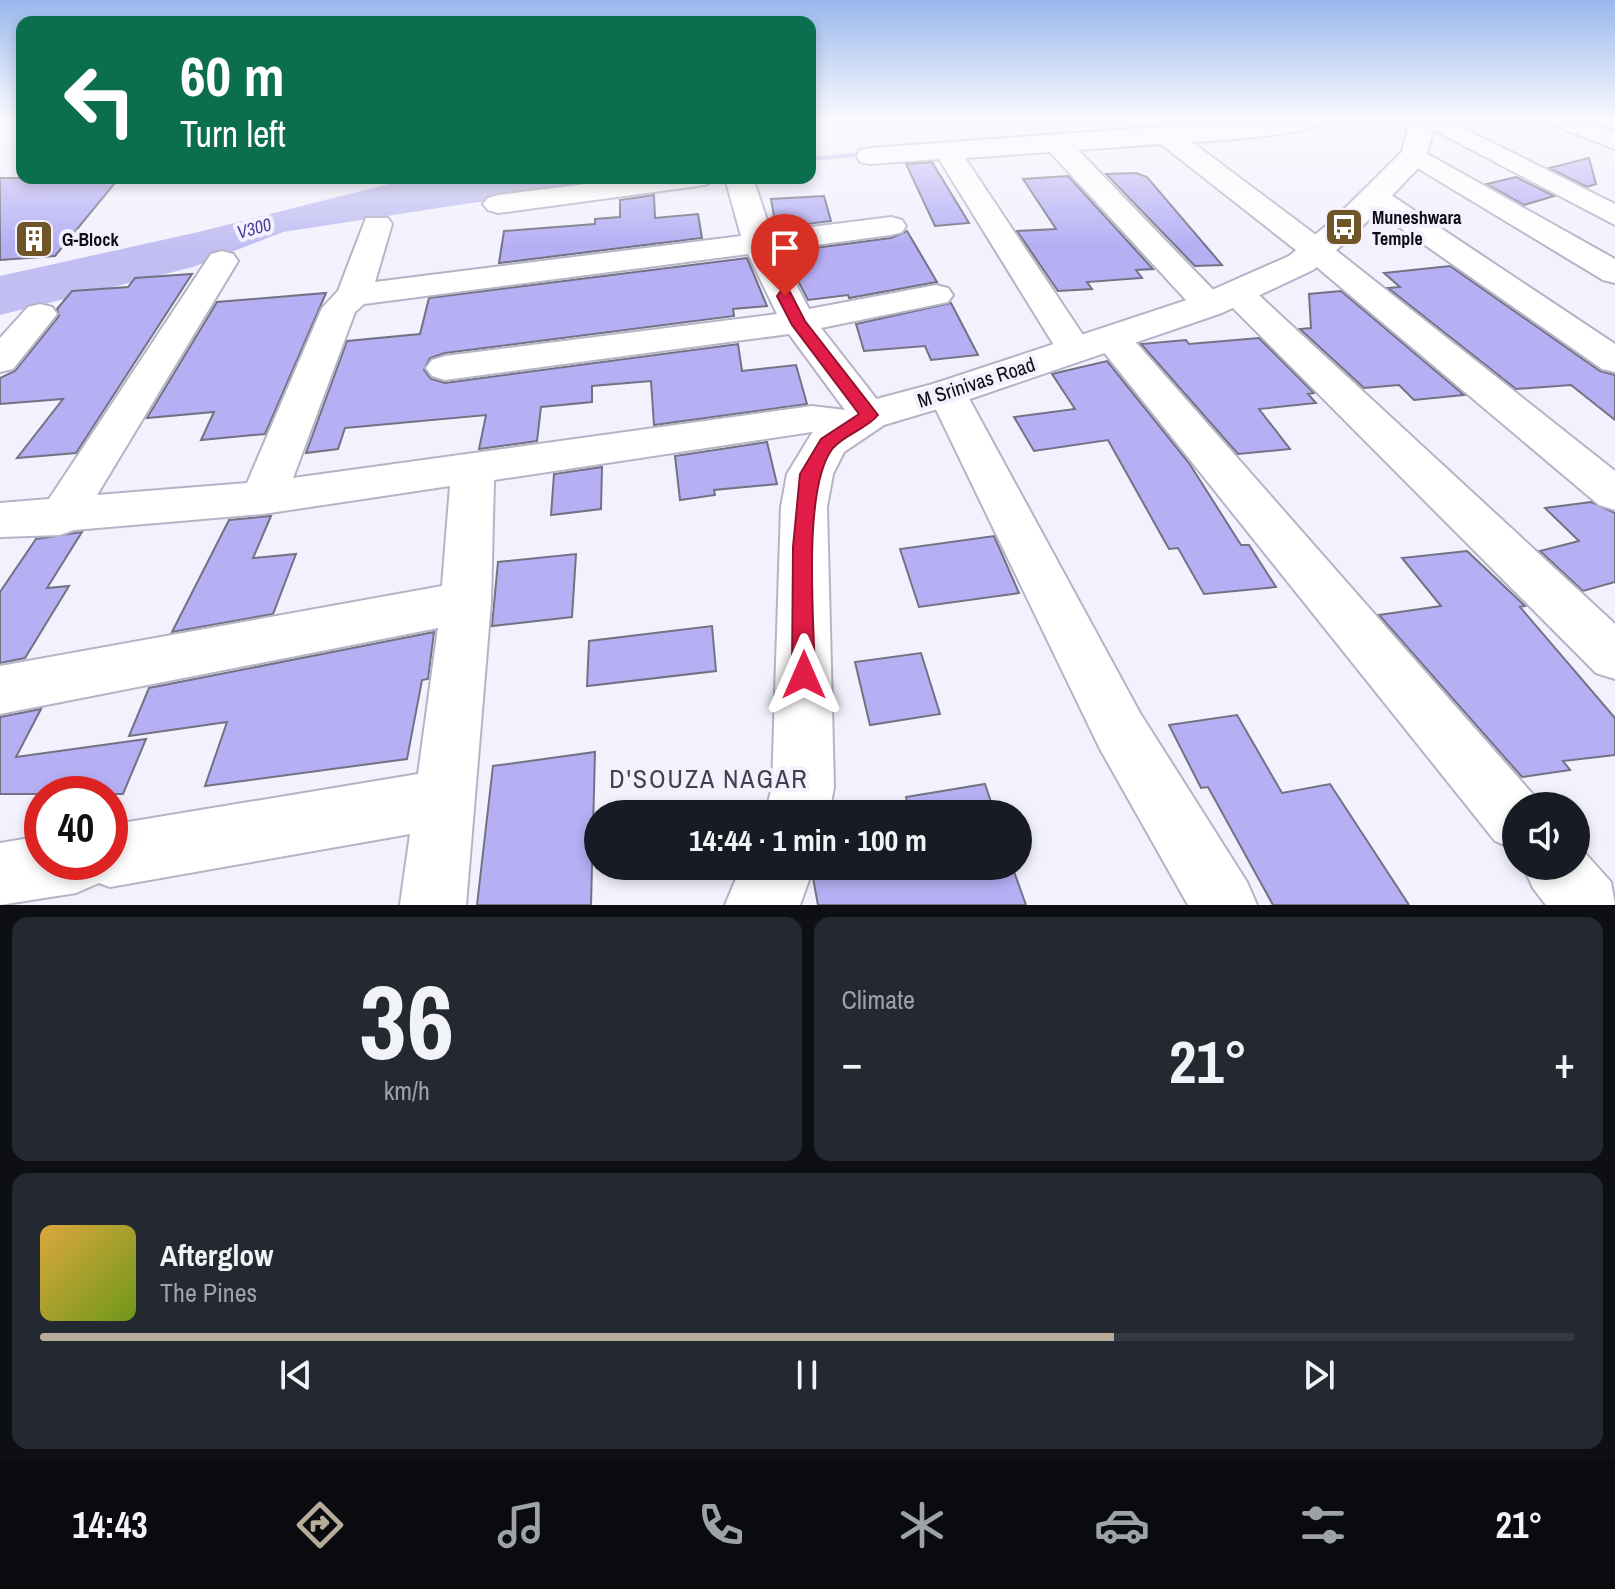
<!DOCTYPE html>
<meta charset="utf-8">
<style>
body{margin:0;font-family:"Archivo Narrow",sans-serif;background:#242831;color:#f1f3f6;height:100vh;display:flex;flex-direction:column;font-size:30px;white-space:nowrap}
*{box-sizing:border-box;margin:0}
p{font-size:26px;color:#9ea1a6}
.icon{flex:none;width:44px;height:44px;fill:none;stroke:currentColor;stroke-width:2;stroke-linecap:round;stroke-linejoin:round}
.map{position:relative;height:905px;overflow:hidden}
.panel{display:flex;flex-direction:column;gap:12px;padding:12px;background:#0d0f14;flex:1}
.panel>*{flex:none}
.top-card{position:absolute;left:16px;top:16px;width:800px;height:168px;border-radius:16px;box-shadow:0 4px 12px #0003;background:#0b6e4f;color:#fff;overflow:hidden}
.buttons{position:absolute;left:1502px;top:792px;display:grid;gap:16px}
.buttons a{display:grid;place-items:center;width:88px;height:88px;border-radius:50%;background:#171b24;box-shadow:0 4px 12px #0003;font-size:40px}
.speed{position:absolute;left:24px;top:776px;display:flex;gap:16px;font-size:40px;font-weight:700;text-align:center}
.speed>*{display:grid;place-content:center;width:104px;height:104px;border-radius:50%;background:#171b24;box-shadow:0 4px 12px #0003;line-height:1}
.speed .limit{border:12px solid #d22;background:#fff;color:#111}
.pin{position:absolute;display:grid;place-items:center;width:68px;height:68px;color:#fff;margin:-82px -34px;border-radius:50% 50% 50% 0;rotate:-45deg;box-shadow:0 0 8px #0007}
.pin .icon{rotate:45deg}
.me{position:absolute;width:88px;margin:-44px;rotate:0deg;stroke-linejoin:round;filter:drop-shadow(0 0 6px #0008)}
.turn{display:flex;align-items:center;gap:28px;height:168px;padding:0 32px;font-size:36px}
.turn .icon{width:104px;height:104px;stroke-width:2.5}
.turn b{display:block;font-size:56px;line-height:68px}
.big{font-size:60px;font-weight:700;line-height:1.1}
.panel .card{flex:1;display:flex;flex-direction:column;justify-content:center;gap:12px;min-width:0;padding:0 28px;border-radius:16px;background:#242831}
.panel .dial{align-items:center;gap:0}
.dial b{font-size:104px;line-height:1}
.song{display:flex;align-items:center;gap:24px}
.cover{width:96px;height:96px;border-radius:12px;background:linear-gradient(135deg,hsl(40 70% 55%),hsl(80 70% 35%))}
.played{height:8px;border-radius:4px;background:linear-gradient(90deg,#b6ac99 70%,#363941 70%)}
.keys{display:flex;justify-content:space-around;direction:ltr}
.heat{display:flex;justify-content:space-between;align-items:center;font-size:44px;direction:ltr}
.panel .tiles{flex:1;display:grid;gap:12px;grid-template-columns:1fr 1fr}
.card:last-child{grid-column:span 2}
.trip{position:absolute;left:584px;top:800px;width:448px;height:80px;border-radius:40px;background:#171b24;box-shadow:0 4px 12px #0003;font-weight:700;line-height:80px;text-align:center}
.dock{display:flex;height:128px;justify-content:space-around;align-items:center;background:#090b0e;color:#9ea1a6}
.dock .icon{width:56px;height:56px}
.dock .active{color:#b6ac99}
.dock b{font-size:36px;color:#f1f3f6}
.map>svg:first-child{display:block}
.water{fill:#c2bef2}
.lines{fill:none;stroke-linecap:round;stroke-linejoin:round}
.stream{fill:#c2bef2;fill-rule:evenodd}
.building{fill:#b6aff4;stroke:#737283;stroke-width:2}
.street-casing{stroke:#b5b4c7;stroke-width:4}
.secondary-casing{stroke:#b5b4c7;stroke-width:4}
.street{fill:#fff;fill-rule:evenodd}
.secondary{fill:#fff;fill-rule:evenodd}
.route{fill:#e11d48;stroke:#92132f;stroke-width:2}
.labels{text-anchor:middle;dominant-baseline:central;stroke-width:8;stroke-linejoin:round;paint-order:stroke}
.far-poi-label{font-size:18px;font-weight:bold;fill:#0e0d14;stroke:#f2f1fd;text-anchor:start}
.far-water-label{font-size:18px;font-style:italic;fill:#4f3a9b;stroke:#f2f1fd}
.street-label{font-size:20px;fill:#0e0d14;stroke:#f2f1fd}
.near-neighbourhood-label{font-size:26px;letter-spacing:2px;fill:#424151;stroke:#f2f1fd}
</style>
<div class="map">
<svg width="1615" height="905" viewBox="0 0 1615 905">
<rect width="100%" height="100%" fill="#f2f1fd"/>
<path class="water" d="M413,178H686L471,203L283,232L193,267L0,315V276L194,233Z"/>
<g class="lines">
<path class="stream" d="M874,151L878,153L877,155L810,161V157Z"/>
</g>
<path class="building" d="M1589,158L1596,184L1587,187L1549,168Z
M932,162L969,223L935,226L906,164Z
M1136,173L1147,177L1222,265L1195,266L1106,174Z
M1068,176L1153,269L1136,270L1142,278L1087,282L1092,289L1058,291L1017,231L1056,229L1023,179Z
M1516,177L1554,196L1524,205L1487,184Z
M0,178H119L55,256L0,260Z
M654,195L655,218L698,214L702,238L499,263L504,231L595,224V219L620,217V200Z
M824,196L831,221L776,228L771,199Z
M907,231L937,282L849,298L848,295L808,300L783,252L891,238Z
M747,258L767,306L733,309L734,316L445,353L430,358L424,370L431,379L445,383L738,344L742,371L796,365L807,404L654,425L651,381L592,386V402L541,407L537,441L479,449L486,415L345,428L338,449L306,453L347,341L420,334L429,298Z
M1450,266L1600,371L1615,375V420L1571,385L1516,389L1388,288L1400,287L1384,273Z
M192,274L76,453L17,458L63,399L0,404V378L15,371L59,316L57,309L72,291L128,287L135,278Z
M1341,291L1464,395L1414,400L1399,385L1364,388L1300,329L1311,328L1309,294Z
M326,293L265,434L201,440L214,412L147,418L217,302Z
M951,303L978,355L931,360L925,346L864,351L856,324Z
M1259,338L1314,393L1308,394L1316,403L1259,409L1290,449L1238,454L1141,344L1186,340L1189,344Z
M1107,361L1189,463L1241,545H1249L1276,587L1204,594L1178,548L1169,549L1108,440L1034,451L1014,417L1075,409L1052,374Z
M767,442L777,484L714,490L715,495L680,500L675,456Z
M602,467L601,509L551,515L554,474Z
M1591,502L1615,513V582L1583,591L1540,551L1579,541L1545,508Z
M271,516L253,558L296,554L273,614L172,632L229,520Z
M82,532L47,588L69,586L25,658L0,663V592L36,539Z
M994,536L1019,593L919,607L900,549Z
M1467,551L1525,606L1520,607L1615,718V755L1563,761L1570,770L1522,777L1379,615L1441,606L1402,558Z
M576,554L572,617L492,626L498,562Z
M712,626L716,671L587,686L589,641Z
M434,632L428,679L422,680L407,759L205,786L227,722L129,736L149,688Z
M921,653L940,714L870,725L855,662Z
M41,709L16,757L146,739L123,794H0V717Z
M1237,715L1282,793L1330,784L1409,905H1273L1208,787L1201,788L1169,725Z
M595,752L591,905H477L493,766Z
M985,784L995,814H910L906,797Z
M878,866H1012L1026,905H818L813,878Z"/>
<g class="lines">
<defs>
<path id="street" d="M1268,119H1331C1320,134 1215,141 1192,142L1328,244L1615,471V510L1599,505L1306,258L1161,144L1078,150L1221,298L1226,305L1221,312L1209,315L1197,312L1050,152L965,158L1093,350L1088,358L1075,361L1062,358L1057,350L939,159L870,164L860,162L857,156L860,150L870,148Z
M1413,119H1445L1615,204V225Z
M1548,119H1584L1615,132V149L1551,124Z
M1415,147L1615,259V283L1603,280L1406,161L1402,155L1406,149Z
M632,178H712L708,184L698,186L498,213L488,210L483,204L488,198L498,195Z
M725,178H753L771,232L891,217L902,220L906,226L902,232L891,235L778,250L809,309L936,285L948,288L953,295L948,302L821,328L889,415L883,424L872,427L867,434L853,438L812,432L494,480L491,602L466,905H400L410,834L110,887L99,883L76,893L0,905V843L42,836V862H110V825L418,774L438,628L0,714V666L442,586L450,486L263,514L74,530L60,535L0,537V503L49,499L211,254L222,251L233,254L238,261L97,495L247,483L322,308L338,291L366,218H388L392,224L375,282L741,236ZM748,254L777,314L445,356L432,360L426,368L432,376L445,380L789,334L845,410L812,406L293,478L355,312L364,304Z
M1375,188L1385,191L1615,344V372L1602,369L1365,203L1361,197L1365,191Z
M1237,283L1249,286L1615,624V679L1596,673L1225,300L1220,293L1225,286Z
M40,304L52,307L57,314L13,369L0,372V338L28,307Z
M1112,327L1125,330L1537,799L1540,806H1516V850L1495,841L1099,346L1094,338L1099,330Z
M947,381L961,384L966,393L1140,713L1247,882L1257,905H1188L1100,749L928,393L933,384Z
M1576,843L1611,882L1615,905H1546L1533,888L1523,866H1576Z"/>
<path id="secondary" d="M1410,119H1436L1425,161L1355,234L1313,270L1222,313L961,402L884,425L844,452L833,474L827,507L834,787L829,814H765L772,787L781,507L787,474L812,433L854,405L933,384L1196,297L1289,256L1333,220L1402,152Z
M747,866H814L800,905H725L735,881Z"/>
</defs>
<use href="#street" class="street-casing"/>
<use href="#secondary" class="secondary-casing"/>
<use href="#street" class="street"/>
<use href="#secondary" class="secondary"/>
</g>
<linearGradient id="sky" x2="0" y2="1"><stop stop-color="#99b8ec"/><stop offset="0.48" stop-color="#f9f9fe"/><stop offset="1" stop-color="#f9f9fe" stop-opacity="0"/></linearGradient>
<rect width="1615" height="246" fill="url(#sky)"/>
<path class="route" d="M780,292H790L805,321L878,415C867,429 845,434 833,448C802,487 814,623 815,675L812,682L804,685L796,682L792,675L793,547L800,474L821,439L859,414L792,325L777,296Z"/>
<defs>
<symbol id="bus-square" viewBox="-11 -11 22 22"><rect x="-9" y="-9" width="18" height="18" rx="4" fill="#6f5527" stroke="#f2f1fd"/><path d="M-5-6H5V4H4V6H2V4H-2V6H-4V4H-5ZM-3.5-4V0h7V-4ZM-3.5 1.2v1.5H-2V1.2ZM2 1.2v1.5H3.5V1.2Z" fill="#fff"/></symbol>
<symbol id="building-square" viewBox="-11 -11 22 22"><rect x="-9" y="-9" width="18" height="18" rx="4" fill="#6f5527" stroke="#f2f1fd"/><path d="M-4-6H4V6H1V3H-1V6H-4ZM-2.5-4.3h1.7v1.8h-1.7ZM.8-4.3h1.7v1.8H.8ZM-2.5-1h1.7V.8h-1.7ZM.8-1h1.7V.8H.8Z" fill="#fff"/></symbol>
</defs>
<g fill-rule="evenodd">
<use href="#bus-square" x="1322" y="205" width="44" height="44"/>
<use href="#building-square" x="12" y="217" width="44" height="44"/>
</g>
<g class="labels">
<g class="far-poi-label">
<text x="1372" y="217">Muneshwara<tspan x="1372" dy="21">Temple</tspan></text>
<text x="62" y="239">G-Block</text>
</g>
<g class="far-water-label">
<text transform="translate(254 228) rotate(-15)">V300</text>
</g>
<g class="street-label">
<text transform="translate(976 382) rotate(-18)">M Srinivas Road</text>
</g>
<g class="near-neighbourhood-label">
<text x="709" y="778">D'SOUZA NAGAR</text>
</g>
</g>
</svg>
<div class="buttons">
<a><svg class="icon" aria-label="sound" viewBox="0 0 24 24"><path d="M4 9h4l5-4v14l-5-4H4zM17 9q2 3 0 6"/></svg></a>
</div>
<div class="speed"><div class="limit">40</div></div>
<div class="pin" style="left:785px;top:296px;background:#d93025"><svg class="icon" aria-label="arrive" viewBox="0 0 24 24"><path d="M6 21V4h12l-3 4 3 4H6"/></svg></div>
<svg class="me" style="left:804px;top:675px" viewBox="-20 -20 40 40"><path d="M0-17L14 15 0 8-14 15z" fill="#e11d48" stroke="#fff" stroke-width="4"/></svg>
<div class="trip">14:44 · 1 min · 100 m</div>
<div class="top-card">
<div class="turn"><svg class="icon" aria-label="left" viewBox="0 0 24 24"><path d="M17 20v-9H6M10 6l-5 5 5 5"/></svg><div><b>60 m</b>Turn left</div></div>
</div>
</div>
<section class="panel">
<div class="tiles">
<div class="card dial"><b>36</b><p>km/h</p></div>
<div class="card"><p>Climate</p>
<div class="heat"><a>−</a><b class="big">21°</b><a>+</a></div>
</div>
<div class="card">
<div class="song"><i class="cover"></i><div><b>Afterglow</b><p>The Pines</p></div></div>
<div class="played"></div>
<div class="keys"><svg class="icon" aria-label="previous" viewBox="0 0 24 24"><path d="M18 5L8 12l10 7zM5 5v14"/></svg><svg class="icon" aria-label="pause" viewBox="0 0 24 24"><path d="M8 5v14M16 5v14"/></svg><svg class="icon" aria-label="next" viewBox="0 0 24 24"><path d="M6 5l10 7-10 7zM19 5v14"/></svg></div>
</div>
</div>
</section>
<nav class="dock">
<b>14:43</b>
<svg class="icon active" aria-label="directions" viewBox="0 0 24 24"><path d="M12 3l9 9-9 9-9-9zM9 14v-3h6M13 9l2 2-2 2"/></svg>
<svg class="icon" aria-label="music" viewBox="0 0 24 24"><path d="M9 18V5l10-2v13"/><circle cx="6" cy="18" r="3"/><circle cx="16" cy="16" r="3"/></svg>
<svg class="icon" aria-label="phone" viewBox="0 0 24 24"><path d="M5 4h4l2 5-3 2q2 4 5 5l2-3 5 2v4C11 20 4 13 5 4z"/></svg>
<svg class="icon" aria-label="climate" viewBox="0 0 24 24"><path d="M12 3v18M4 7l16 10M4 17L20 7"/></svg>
<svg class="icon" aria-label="car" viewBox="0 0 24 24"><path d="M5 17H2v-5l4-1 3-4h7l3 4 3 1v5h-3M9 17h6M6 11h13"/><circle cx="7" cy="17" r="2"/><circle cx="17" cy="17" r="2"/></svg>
<svg class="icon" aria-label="filters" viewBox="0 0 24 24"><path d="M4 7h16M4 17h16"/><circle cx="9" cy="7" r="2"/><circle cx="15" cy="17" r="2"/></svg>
<b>21°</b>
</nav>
